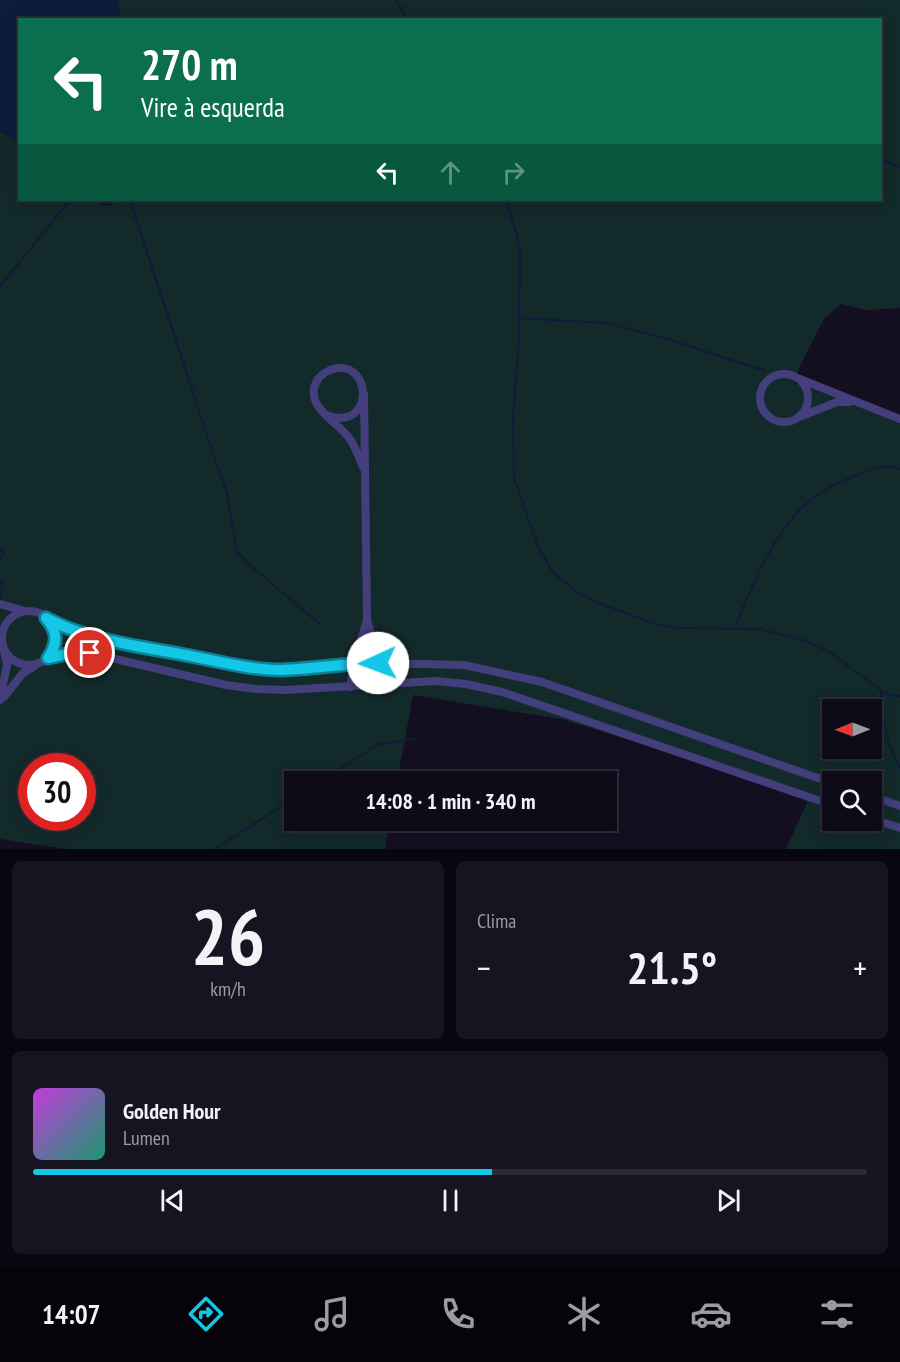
<!DOCTYPE html>
<html lang="pt">
<meta charset="utf-8">
<style>
body{margin:0;font-family:"PT Sans Narrow",sans-serif;background:#171422;color:#f1f3f6;height:100vh;display:flex;flex-direction:column;font-size:22px;white-space:nowrap}
*{box-sizing:border-box;margin:0}
p{font-size:20px;color:#9b9ba2}
.icon{flex:none;width:33px;height:33px;fill:none;stroke:currentColor;stroke-width:2;stroke-linecap:round;stroke-linejoin:round}
.map{position:relative;height:849px;overflow:hidden}
.side{display:flex;flex-direction:column;gap:12px;padding:12px;background:#08060e;flex:1}
.side>*{flex:none}
.hud{position:absolute;left:18px;top:18px;width:864px;height:183px;border-radius:0px;box-shadow:0 3px 15px #0003,0 0 0 2px #2e2b38;background:#0b6e4f;color:#fff;overflow:hidden}
.needle{width:39px;rotate:269deg}
.buttons{position:absolute;left:822px;top:699px;display:grid;gap:12px}
.buttons a{display:grid;place-items:center;width:60px;height:60px;border-radius:0px;background:#0e0b19;box-shadow:0 3px 15px #0003,0 0 0 2px #2e2b38;font-size:30px}
.speed{position:absolute;left:18px;top:753px;display:flex;gap:12px;font-size:30px;font-weight:700;text-align:center}
.speed>*{display:grid;place-content:center;width:78px;height:78px;border-radius:50%;background:#0e0b19;box-shadow:0 3px 15px #0003,0 0 0 2px #2e2b38;line-height:1}
.speed .limit{border:9px solid #d22;background:#fff;color:#111}
.pin{position:absolute;display:grid;place-items:center;width:51px;height:51px;color:#fff;margin:-26px;border:3px solid #fff;border-radius:50%;box-shadow:0 2px 6px #0007}
.me{position:absolute;width:66px;margin:-33px;rotate:268deg;stroke-linejoin:round;filter:drop-shadow(0 0 4px #0008)}
.turn{display:flex;align-items:center;gap:21px;height:126px;padding:0 24px;font-size:27px}
.turn .icon{width:78px;height:78px;stroke-width:2.5}
.turn b{display:block;font-size:42px;line-height:51px}
.lanes{display:flex;align-items:center;height:57px;padding:0 24px;background:#0003;justify-content:center;gap:30px;direction:ltr}
.lanes .off{opacity:.35}
.big{font-size:45px;font-weight:700;line-height:1.1}
.side .widget{flex:1;display:flex;flex-direction:column;justify-content:center;gap:9px;min-width:0;padding:0 21px;border-radius:9px;background:#171422}
.side .dial{align-items:center;gap:0}
.dial b{font-size:78px;line-height:1}
.song{display:flex;align-items:center;gap:18px}
.cover{width:72px;height:72px;border-radius:9px;background:linear-gradient(135deg,hsl(290 70% 55%),hsl(160 70% 35%))}
.played{height:6px;border-radius:3px;background:linear-gradient(90deg,#14c7e6 55%,#2e2b38 55%)}
.keys{display:flex;justify-content:space-around;direction:ltr}
.heat{display:flex;justify-content:space-between;align-items:center;font-size:33px;direction:ltr}
.side .tiles{flex:1;display:grid;gap:12px;grid-template-columns:1fr 1fr}
.widget:last-child{grid-column:span 2}
.trip{position:absolute;left:284px;top:771px;width:333px;height:60px;border-radius:0px;background:#0e0b19;box-shadow:0 3px 15px #0003,0 0 0 2px #2e2b38;font-weight:700;line-height:60px;text-align:center}
.menu{display:flex;height:96px;justify-content:space-around;align-items:center;background:#06040a;color:#9b9ba2}
.menu .icon{width:42px;height:42px}
.menu .on{color:#14c7e6}
.menu b{font-size:27px;color:#f1f3f6}
.map>svg:first-child{display:block}
.green{fill:#132a2a;fill-rule:evenodd}
.water{fill:#0e1c3c}
.lines{fill:none;stroke-linecap:round;stroke-linejoin:round}
.stream{stroke:#0e1c3c;stroke-width:2}
.minor{stroke:#443f7c;stroke-width:8}
.route-casing{stroke:#0d8196;stroke-width:15}
.route{stroke:#14c7e6;stroke-width:10}
</style>
<div class="map">
<svg width="900" height="849" viewBox="0 0 900 849">
<rect width="100%" height="100%" fill="#130f21"/>
<path class="green" d="M117,0H900V308L866,310L841,304L824,319L801,364L794,383L867,403L900,415V849H786L810,796L561,719L413,695L397,781L294,782V820L390,821L385,849H66L0,839V132L19,141L20,200H88L107,206L123,200H880V20H121ZM832,710H872V748H832ZM32,766H82V818H32ZM832,782H872V820H832Z"/>
<path class="water" d="M0,0H117L121,19L20,20L19,141L0,132Z"/>
<g class="lines">
<path class="stream" d="M396,0L408,20
M880,158L900,167
M130,200L215,460L227,493L237,551L246,562L321,625
M506,200L517,235L520,254L519,340L513,415L514,478L537,544L552,571L574,590L596,602L658,625L678,628L759,629L806,641L828,651L885,693L892,696H900
M0,286L70,200
M519,318L606,323L626,328L668,339L765,371
M0,548L3,553L0,561
M0,580L2,584L1,601
M735,629C741,610 750,592 758,574C782,524 806,492 860,474C874,469 886,463 900,469
M881,690C882,721 886,741 900,768
M319,782L379,744L414,739
M215,849L294,798"/>
<path class="minor" d="M760 398a24 24 0 1 1 48 0a24 24 0 1 1-48 0Z
M800,379L900,419
M364,394L367,620L386,684
M326,415C375,433 373,359 333,369C327,371 322,374 318,379C301,406 338,421 350,439C356,448 359,459 364,469
M802,416L837,402H849
M0,604L25,611
M2 638a27 27 0 1 1 54 0a27 27 0 1 1-54 0Z
M46,618L65,628L88,634L148,648L251,667L281,670L378,663L464,665L542,682L832,783
M48,658L62,654L90,653L226,685L256,689L286,690L435,681L466,684L502,692L832,805
M350,687L354,663L367,620
M4,697L23,673L35,666
M0,700L7,665L4,651
M872,796L900,806
M872,819L900,828"/>
</g>
<g class="lines">
<defs>
<path id="route" d="M90,653L76,652L48,658C58,643 58,632 46,618C88,641 145,647 191,656C221,662 252,670 282,670C314,669 346,663 378,663"/>
</defs>
<use href="#route" class="route-casing"/>
<use href="#route" class="route"/>
</g>
</svg>
<div class="buttons">
<a><svg class="needle" viewBox="-14 -14 28 28"><path d="M0-13l5 13h-10z" fill="#e53935"/><path d="M0 13l5-13h-10z" fill="#9b9ba2"/></svg></a>
<a><svg class="icon" aria-label="search" viewBox="0 0 24 24"><circle cx="10" cy="10" r="6"/><path d="M15 15l6 6"/></svg></a>
</div>
<div class="speed"><div class="limit">30</div></div>
<div class="pin" style="left:90px;top:653px;background:#d93025"><svg class="icon" aria-label="arrive" viewBox="0 0 24 24"><path d="M6 21V4h12l-3 4 3 4H6"/></svg></div>
<svg class="me" style="left:378px;top:663px" viewBox="-20 -20 40 40"><circle r="19" fill="#fff"/><path d="M0-13L10 11 0 6-10 11z" fill="#14c7e6"/></svg>
<div class="trip">14:08 · 1 min · 340 m</div>
<div class="hud">
<div class="turn"><svg class="icon" aria-label="left" viewBox="0 0 24 24"><path d="M17 20v-9H6M10 6l-5 5 5 5"/></svg><div><b>270 m</b>Vire à esquerda</div></div>
<div class="lanes"><svg class="icon" aria-label="left" viewBox="0 0 24 24"><path d="M17 20v-9H6M10 6l-5 5 5 5"/></svg><svg class="icon off" aria-label="ahead" viewBox="0 0 24 24"><path d="M12 20V5M6 11l6-6 6 6"/></svg><svg class="icon off" aria-label="right" viewBox="0 0 24 24"><path d="M7 20v-9h11M14 6l5 5-5 5"/></svg></div>
</div>
</div>
<section class="side">
<div class="tiles">
<div class="widget dial"><b>26</b><p>km/h</p></div>
<div class="widget"><p>Clima</p>
<div class="heat"><a>−</a><b class="big">21.5°</b><a>+</a></div>
</div>
<div class="widget">
<div class="song"><i class="cover"></i><div><b>Golden Hour</b><p>Lumen</p></div></div>
<div class="played"></div>
<div class="keys"><svg class="icon" aria-label="previous" viewBox="0 0 24 24"><path d="M18 5L8 12l10 7zM5 5v14"/></svg><svg class="icon" aria-label="pause" viewBox="0 0 24 24"><path d="M8 5v14M16 5v14"/></svg><svg class="icon" aria-label="next" viewBox="0 0 24 24"><path d="M6 5l10 7-10 7zM19 5v14"/></svg></div>
</div>
</div>
</section>
<nav class="menu">
<b>14:07</b>
<svg class="icon on" aria-label="directions" viewBox="0 0 24 24"><path d="M12 3l9 9-9 9-9-9zM9 14v-3h6M13 9l2 2-2 2"/></svg>
<svg class="icon" aria-label="music" viewBox="0 0 24 24"><path d="M9 18V5l10-2v13"/><circle cx="6" cy="18" r="3"/><circle cx="16" cy="16" r="3"/></svg>
<svg class="icon" aria-label="phone" viewBox="0 0 24 24"><path d="M5 4h4l2 5-3 2q2 4 5 5l2-3 5 2v4C11 20 4 13 5 4z"/></svg>
<svg class="icon" aria-label="climate" viewBox="0 0 24 24"><path d="M12 3v18M4 7l16 10M4 17L20 7"/></svg>
<svg class="icon" aria-label="car" viewBox="0 0 24 24"><path d="M5 17H2v-5l4-1 3-4h7l3 4 3 1v5h-3M9 17h6M6 11h13"/><circle cx="7" cy="17" r="2"/><circle cx="17" cy="17" r="2"/></svg>
<svg class="icon" aria-label="filters" viewBox="0 0 24 24"><path d="M4 7h16M4 17h16"/><circle cx="9" cy="7" r="2"/><circle cx="15" cy="17" r="2"/></svg>
</nav>
